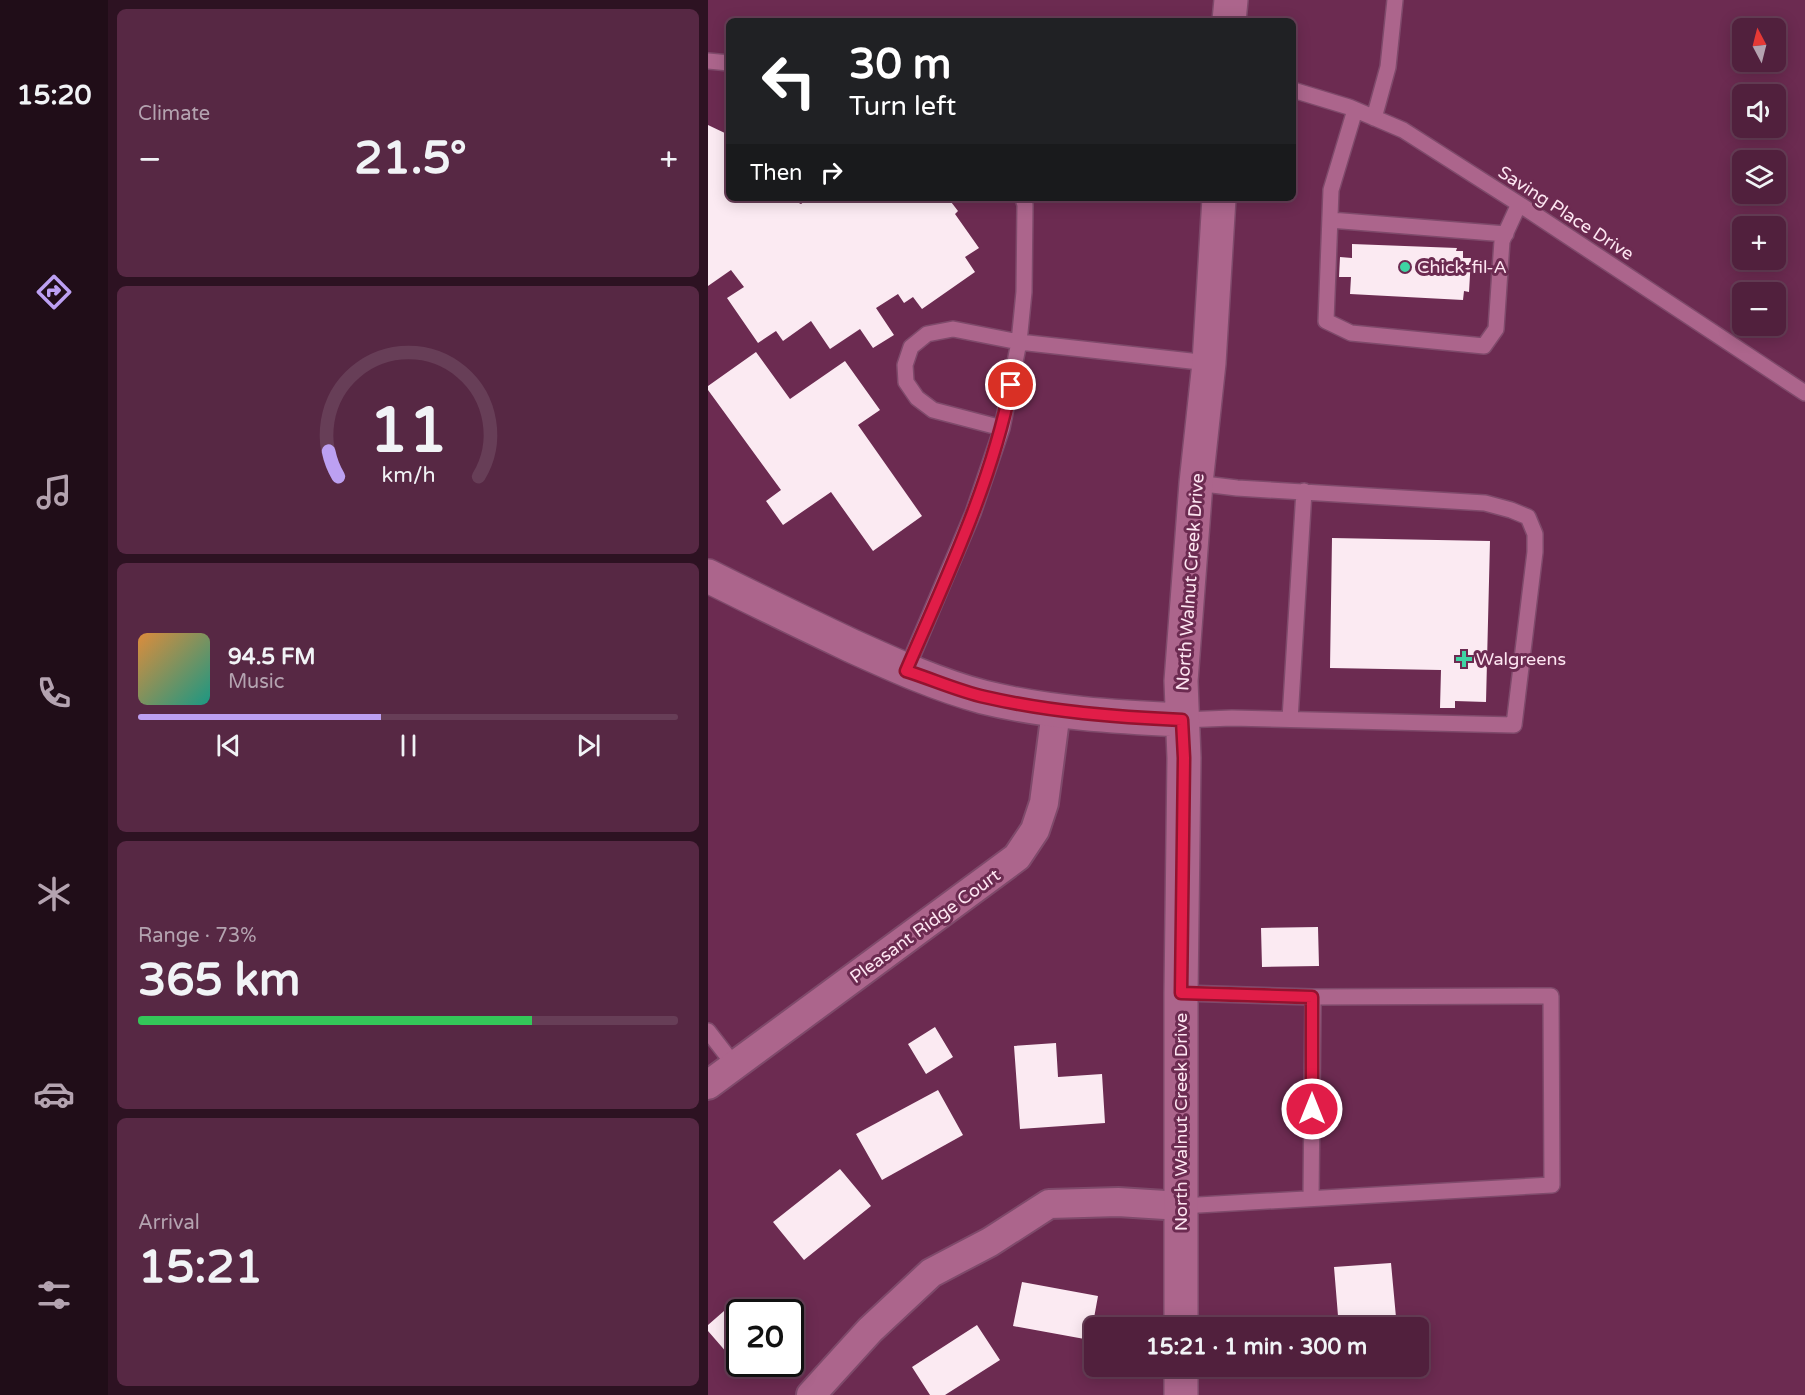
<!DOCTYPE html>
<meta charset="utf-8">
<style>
body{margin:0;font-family:"Varela Round",sans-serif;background:#572844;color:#f1f3f6;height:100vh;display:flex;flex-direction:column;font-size:22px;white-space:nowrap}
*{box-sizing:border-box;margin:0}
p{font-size:20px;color:#b4a3b0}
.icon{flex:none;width:33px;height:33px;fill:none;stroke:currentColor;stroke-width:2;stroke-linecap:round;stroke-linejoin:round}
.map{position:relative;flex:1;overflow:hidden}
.sheet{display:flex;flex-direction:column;gap:9px;padding:9px;background:#2d1222;width:600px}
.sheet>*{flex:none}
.guide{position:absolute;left:18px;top:18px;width:570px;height:183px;border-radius:9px;box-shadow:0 3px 15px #0003,0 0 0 2px #673e57;background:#202124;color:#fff;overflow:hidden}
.needle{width:39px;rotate:353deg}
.buttons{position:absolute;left:1024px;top:18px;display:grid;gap:12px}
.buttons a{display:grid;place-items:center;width:54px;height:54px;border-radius:9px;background:#51203d;box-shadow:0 3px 15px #0003,0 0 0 2px #673e57;font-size:30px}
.speed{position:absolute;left:18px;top:1299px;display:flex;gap:12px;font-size:30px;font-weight:700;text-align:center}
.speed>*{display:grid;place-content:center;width:78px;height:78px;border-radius:50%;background:#51203d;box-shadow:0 3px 15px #0003,0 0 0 2px #673e57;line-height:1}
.speed .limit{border:3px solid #111;border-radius:9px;background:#fff;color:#111}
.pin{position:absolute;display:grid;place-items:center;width:51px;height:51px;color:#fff;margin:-26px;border:3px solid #fff;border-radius:50%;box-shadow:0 2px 6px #0007}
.me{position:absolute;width:66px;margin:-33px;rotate:0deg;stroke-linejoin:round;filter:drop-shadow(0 0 4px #0008)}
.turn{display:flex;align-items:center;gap:21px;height:126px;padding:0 24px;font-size:27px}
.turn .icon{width:78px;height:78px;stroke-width:2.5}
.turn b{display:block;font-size:42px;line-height:51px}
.then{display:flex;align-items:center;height:57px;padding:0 24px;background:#0003;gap:12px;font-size:22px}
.big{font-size:45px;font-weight:800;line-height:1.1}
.sheet .widget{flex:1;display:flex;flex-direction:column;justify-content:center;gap:9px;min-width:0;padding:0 21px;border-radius:9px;background:#572844}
.sheet .dial{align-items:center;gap:0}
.dial svg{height:156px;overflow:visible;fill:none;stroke:#673e57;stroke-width:7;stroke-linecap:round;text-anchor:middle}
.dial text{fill:#f1f3f6;stroke:none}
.song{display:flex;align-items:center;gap:18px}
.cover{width:72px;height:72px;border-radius:9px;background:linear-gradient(135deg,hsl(30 70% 55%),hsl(170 70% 35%))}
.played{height:6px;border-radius:3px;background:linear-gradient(90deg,#bca0f2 45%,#673e57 45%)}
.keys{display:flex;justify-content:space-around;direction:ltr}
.heat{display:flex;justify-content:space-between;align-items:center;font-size:33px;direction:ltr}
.charge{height:9px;border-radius:4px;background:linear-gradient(90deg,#34c759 73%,#673e57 0)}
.trip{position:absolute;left:376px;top:1317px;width:345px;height:60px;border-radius:9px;background:#51203d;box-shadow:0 3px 15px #0003,0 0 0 2px #673e57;font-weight:800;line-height:60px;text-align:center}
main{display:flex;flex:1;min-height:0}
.tab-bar{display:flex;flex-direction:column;width:108px;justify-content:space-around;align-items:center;background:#200d18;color:#b4a3b0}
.tab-bar .icon{width:42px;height:42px}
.tab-bar .on{color:#bca0f2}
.tab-bar b{font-size:27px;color:#f1f3f6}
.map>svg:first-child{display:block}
.building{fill:#fbeaf2}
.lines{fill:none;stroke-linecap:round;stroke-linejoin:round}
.lane-casing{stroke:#7f4a6b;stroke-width:18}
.street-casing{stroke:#7f4a6b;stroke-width:32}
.secondary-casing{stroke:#7f4a6b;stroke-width:36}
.lane{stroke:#ac658c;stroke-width:15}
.street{stroke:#ac658c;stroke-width:28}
.secondary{stroke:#ac658c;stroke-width:33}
.route-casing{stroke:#92132f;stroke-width:15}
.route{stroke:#e11d48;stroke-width:10}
.poi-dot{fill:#3ed4a3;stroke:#6c2b51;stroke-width:2}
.labels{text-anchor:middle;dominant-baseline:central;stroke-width:6;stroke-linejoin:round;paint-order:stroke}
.street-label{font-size:18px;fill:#fde5f1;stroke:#6c2b51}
.poi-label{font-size:18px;fill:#fde5f1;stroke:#6c2b51;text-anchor:start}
</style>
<main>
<nav class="tab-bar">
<b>15:20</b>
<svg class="icon on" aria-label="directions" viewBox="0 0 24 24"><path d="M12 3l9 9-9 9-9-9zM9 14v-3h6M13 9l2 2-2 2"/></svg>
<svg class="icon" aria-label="music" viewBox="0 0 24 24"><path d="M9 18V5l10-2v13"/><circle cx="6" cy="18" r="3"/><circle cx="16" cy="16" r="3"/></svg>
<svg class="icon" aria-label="phone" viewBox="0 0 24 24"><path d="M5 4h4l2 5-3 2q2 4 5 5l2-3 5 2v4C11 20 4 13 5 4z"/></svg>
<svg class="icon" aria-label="climate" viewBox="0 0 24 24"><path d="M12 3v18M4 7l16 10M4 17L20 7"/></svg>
<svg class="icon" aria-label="car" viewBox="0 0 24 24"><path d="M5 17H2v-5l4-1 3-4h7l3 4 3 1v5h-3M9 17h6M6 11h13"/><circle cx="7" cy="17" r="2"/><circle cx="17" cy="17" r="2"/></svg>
<svg class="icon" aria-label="filters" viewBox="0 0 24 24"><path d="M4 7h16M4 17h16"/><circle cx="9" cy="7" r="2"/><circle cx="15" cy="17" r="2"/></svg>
</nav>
<section class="sheet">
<div class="widget"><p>Climate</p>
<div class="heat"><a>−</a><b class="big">21.5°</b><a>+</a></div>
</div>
<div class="widget dial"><svg viewBox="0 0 100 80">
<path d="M14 69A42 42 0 1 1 86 69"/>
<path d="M14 69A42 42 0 0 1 9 56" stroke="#bca0f2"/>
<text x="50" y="56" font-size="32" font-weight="700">11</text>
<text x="50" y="72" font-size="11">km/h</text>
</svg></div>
<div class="widget">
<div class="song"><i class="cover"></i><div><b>94.5 FM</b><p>Music</p></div></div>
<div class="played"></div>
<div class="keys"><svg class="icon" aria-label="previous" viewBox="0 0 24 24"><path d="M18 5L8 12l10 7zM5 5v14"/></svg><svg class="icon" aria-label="pause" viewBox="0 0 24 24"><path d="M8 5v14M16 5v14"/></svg><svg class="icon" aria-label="next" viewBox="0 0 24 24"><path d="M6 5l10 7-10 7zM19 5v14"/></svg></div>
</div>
<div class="widget"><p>Range · 73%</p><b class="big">365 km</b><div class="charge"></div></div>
<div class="widget"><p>Arrival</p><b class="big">15:21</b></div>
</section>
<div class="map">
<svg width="1097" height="1395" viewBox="0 0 1097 1395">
<rect width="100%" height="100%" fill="#6c2b51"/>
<path class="building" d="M0,125L21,135V198H80L93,204L101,198H240L250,211L247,214L271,248L257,257L267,272L214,309L205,297L196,303L190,294L168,308L186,335L165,348L152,329L122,349L103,321L75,341L68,331L50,343L19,298L36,287L23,270L0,286Z
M644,244L749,248L748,251H755V258H763L761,292L756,291L755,300L642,294L643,277H631L632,257L644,258Z
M48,352L82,399L137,361L172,410L150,425L214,516L165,551L123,492L75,525L58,501L73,490L0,390V386Z
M624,538L782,541L778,702L747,701V708H732L733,670L622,668Z
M610,927L611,966L554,967L553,928Z
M227,1027L245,1057L218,1074L200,1044Z
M348,1043L350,1077L394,1074L397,1123L312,1129L306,1046Z
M230,1090L255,1135L174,1180L148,1134Z
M132,1169L163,1206L96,1260L65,1222Z
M683,1263L689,1328H631L626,1267Z
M314,1282L390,1296L382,1340L305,1326Z
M32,1297L46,1312H32V1343L20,1354L0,1331V1325Z
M269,1325L292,1360L237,1395H222L204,1367Z"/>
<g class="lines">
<defs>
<path id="lane" d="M0,61L21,63
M585,90L641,107L695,130L811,204L1097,393
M647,110L623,190L618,321L643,333L776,346L788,329L794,241L811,204
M666,118L680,67L687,0
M622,220L798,234
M294,428L225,410L209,398L198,382L197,365L203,347L219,334L245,329L311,342L501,363
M198,671L265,513L294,428L311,342L316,292L317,205L315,198
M582,719L596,491
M474,720L524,718L806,725L827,552V534L820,517L803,510L777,503L529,488L488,483
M473,993L605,997L843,996L844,1185L473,1206
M0,1031L27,1066
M603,1198L605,997"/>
<path id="street" d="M0,1085L309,857L327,830L336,803L348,711
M103,1395L162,1330L223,1273L282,1242L341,1204L410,1202L473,1206"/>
<path id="secondary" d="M521,21L523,0
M0,576C48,600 95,623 144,646C186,665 230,685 275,697C340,713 408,717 474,720
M473,1328V993L476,758L473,681L488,483L501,363L511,198
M473,1395V1366"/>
</defs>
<use href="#lane" class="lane-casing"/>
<use href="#street" class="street-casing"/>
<use href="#secondary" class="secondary-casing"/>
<use href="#lane" class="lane"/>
<use href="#street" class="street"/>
<use href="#secondary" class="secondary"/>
</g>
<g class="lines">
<defs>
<path id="route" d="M303,385C283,485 238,578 198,671C224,679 250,691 277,697C342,712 408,717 474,720L476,758L473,993L604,997V1109"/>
</defs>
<use href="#route" class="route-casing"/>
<use href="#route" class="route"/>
</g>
<g class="poi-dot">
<circle cx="697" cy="267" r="6"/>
<path d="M753 650h6v6h6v6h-6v6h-6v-6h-6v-6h6z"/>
</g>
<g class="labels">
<g class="street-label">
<text transform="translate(858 213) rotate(33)">Saving Place Drive</text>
<text transform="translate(482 582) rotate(-86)">North Walnut Creek Drive</text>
<text transform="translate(217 926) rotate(-36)">Pleasant Ridge Court</text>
<text transform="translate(473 1122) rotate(-90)">North Walnut Creek Drive</text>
</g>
<g class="poi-label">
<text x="709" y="267">Chick-fil-A</text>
<text x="768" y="659">Walgreens</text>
</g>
</g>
</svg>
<div class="buttons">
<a><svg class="needle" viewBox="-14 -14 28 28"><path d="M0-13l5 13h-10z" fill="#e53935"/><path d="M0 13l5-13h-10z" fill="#b4a3b0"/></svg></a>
<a><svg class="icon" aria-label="sound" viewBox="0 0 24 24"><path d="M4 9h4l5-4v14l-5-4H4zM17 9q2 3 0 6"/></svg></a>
<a><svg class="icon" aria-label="layers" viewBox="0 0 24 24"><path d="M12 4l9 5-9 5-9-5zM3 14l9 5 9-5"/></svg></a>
<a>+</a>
<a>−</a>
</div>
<div class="speed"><div class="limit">20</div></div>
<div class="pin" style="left:303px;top:385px;background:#d93025"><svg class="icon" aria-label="arrive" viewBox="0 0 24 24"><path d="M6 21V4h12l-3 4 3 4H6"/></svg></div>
<svg class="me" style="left:604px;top:1109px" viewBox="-20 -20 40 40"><circle r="17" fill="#e11d48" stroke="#fff" stroke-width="3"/><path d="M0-11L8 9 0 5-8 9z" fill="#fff"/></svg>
<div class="trip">15:21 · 1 min · 300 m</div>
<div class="guide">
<div class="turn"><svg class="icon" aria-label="left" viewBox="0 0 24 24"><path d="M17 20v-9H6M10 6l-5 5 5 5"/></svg><div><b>30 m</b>Turn left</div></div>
<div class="then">Then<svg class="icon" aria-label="right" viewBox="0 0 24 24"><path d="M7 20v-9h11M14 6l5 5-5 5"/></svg></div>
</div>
</div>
</main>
